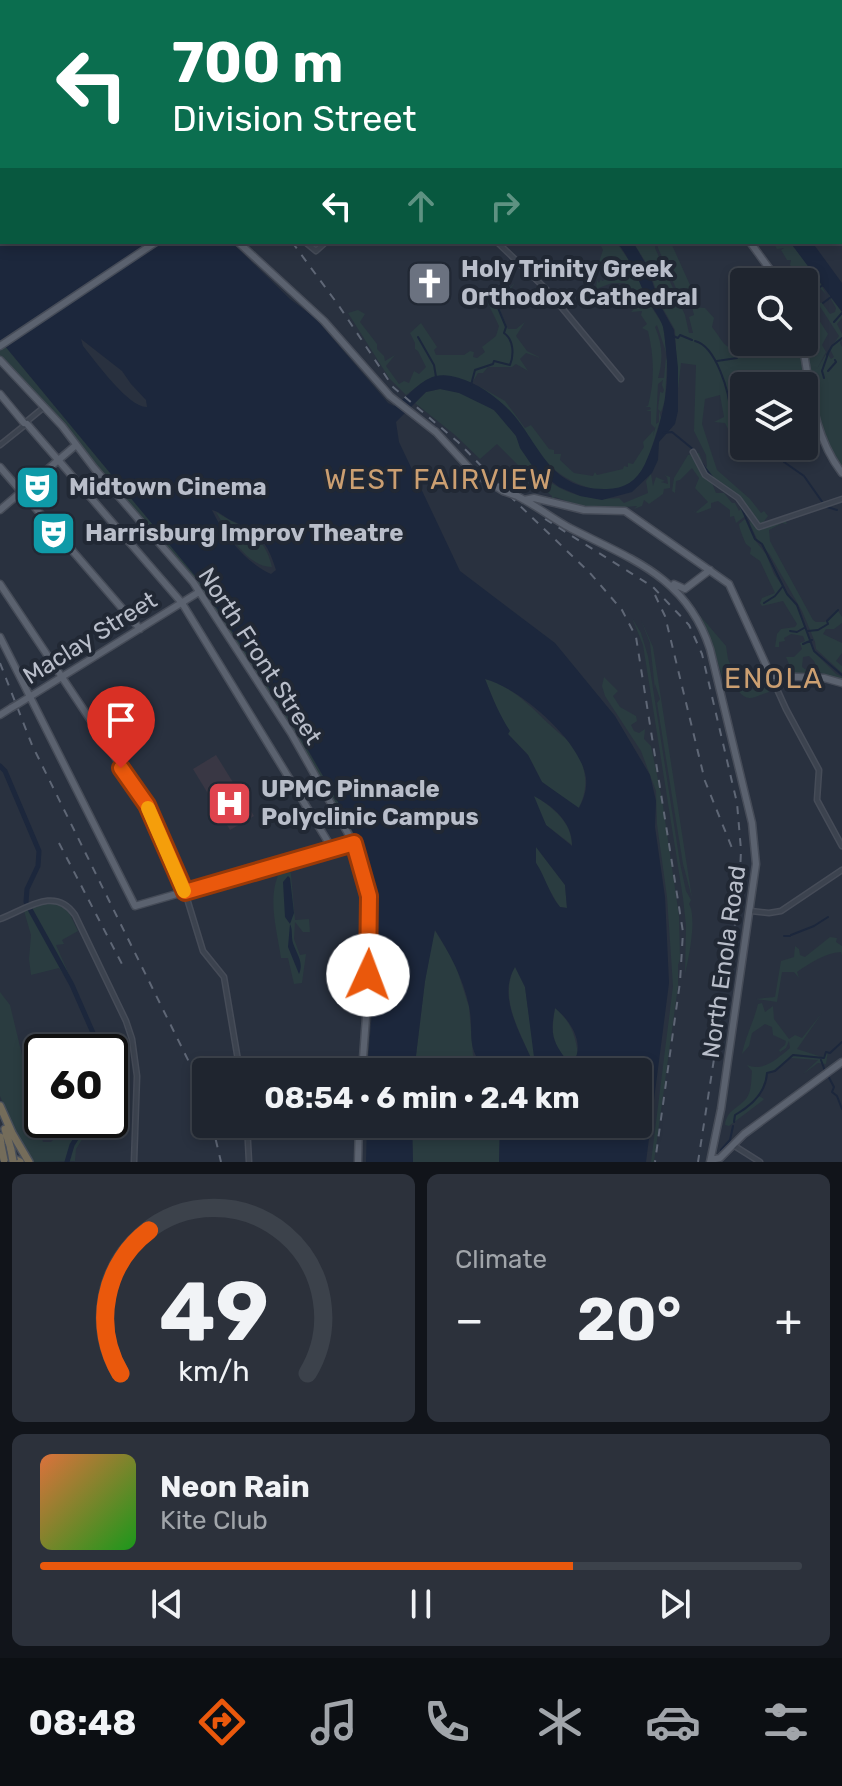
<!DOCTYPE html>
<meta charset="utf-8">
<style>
body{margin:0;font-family:Rubik,sans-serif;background:#2c313b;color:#f1f3f6;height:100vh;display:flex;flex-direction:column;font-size:30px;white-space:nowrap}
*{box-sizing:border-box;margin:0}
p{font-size:26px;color:#a1a5aa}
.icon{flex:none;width:44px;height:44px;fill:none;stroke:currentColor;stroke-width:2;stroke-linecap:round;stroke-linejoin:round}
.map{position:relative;height:1162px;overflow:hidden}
.side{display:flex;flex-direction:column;gap:12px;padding:12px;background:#11141a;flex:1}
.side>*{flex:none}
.hud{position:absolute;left:0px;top:0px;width:842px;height:244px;box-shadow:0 4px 12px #0003,0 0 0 2px #3c424b;background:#0b6e4f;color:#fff;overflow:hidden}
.tools{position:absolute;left:730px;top:268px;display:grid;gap:16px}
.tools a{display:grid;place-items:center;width:88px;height:88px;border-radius:8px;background:#1f252f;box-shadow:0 4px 12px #0003,0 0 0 2px #3c424b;font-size:40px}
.speed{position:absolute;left:24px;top:1034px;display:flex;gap:16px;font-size:40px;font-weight:700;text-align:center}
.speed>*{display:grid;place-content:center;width:104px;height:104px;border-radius:50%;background:#1f252f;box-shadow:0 4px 12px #0003,0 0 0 2px #3c424b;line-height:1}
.speed .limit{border:4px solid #111;border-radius:12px;background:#fff;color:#111}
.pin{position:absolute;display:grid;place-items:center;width:68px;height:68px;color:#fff;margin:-82px -34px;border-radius:50% 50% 50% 0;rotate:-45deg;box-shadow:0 0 8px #0007}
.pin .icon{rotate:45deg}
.me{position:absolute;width:88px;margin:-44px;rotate:2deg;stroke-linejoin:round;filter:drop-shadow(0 0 6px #0008)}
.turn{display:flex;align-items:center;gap:28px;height:168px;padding:0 40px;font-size:36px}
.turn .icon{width:104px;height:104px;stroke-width:2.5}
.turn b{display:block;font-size:56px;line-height:68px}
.lanes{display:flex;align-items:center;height:76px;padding:0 40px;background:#0003;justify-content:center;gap:40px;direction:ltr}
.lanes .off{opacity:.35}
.big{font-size:60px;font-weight:700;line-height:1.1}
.side .card{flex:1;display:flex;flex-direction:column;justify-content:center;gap:12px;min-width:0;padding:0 28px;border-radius:12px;background:#2c313b}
.side .dial{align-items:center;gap:0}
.dial svg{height:208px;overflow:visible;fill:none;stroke:#3c424b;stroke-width:7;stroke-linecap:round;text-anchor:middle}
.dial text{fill:#f1f3f6;stroke:none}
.song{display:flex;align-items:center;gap:24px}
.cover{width:96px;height:96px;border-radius:12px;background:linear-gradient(135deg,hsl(20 70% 55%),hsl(120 70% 35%))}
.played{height:8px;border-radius:4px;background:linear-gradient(90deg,#ea580c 70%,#3c424b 70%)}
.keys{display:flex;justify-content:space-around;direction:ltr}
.heat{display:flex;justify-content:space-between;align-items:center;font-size:44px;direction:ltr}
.side .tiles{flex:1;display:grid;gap:12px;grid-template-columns:1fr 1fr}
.card:last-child{grid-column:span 2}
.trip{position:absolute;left:192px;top:1058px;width:460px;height:80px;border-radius:8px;background:#1f252f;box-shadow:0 4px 12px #0003,0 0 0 2px #3c424b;font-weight:700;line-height:80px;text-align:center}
.tab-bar{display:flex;height:128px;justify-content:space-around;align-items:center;background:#0c0f13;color:#a1a5aa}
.tab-bar .icon{width:56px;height:56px}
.tab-bar .active{color:#ea580c}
.tab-bar b{font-size:36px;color:#f1f3f6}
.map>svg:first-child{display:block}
.medical{fill:#393744}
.green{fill:#2a3c40}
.water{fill:#1c273c;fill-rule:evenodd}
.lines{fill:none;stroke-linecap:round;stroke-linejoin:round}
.stream{stroke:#1c273c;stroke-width:2}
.river{stroke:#1c273c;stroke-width:5}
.minor-casing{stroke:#464c58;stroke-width:7}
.major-casing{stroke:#464c58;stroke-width:9}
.highway-casing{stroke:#474e5a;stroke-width:10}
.minor{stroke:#3c434f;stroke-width:4}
.major{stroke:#5b626f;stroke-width:6}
.highway{stroke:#746c5a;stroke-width:7}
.rail{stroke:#5f6776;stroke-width:2;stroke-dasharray:8 8;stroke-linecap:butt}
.major-bridge-casing{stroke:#464c58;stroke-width:9;stroke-linecap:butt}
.highway-bridge-casing{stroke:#474e5a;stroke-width:10;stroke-linecap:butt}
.major-bridge{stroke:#5b626f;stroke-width:6}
.highway-bridge{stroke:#746c5a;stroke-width:7}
.route-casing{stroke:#983908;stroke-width:20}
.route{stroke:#ea580c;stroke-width:14}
.slow{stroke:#f59e0b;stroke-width:14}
.labels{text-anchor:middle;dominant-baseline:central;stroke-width:8;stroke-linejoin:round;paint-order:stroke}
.poi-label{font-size:24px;font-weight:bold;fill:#b9beca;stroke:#212834;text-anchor:start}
.street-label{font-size:24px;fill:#b9beca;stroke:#212834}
.quarter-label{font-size:28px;letter-spacing:2px;fill:#cc9f71;stroke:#212834}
</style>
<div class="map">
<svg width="842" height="1162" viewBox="0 0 842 1162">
<rect width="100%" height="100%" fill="#29313f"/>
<path class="medical" d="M216,755L254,816L230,830L193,769Z"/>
<path class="green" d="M599,242H616L633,266L647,300L663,325L667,355L657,325L655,327C663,345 663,361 658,378H664L666,357L667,361L665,401L661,412L658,409L660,392L663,393L664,390L662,385L661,389L663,380L658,384L656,424L659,422V410L661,418C655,435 651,455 642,470C619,507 569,486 546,462C535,451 531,438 522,426C510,409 494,397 477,385L505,401L525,428L531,425L549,449L554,450V454H561L560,460L574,473L593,476L595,472L597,475L623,469L624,466L628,467V463L633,464L644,447L643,442L654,430L653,436L656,426L655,428L651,424V411H646L651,409L650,407H645L648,406C655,380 654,356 648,331L642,328L647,324L641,315L642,311L631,312L636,307H634L633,295L625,283H612L596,289L597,280L599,283L601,279L602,281L621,274L618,266L612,261L605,262V266L598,265L603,250Z
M633,242H655V248L685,315L689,333H693L689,317L694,315L692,307L705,308L714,318L712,327C724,342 725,354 746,345C760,355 790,351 804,340V297L828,334L822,345L826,352L818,367L827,353L831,359L834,357L830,349L839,336L817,302L822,303L830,314L835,312L836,308L828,294L842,312V318L837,324L842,334V343L841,339L840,343L842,347V470L816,418L814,426L804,423V386H744V426L730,422L734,433H730L725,423L714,422L724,417L720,395L705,399L702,424L717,470L750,499L761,513L764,511L768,516L762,524L784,519L787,524L782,523L769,530L770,541L813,620L816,622H825L837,609L842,617V623L834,629H826L823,634L842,643V653L836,661L842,666V673L816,649L815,642L802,611L770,555L757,539L750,524L751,515L738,498L704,475L712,483L716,493H724L732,503H735L739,511L741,508L747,515L736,523L734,516L730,517V510L718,501L711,503V508L698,513L692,511L696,512L708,502L695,488L699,478L692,468L680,480L676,481L675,493L672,491L674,478L688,455L699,453L704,466L707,467L706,455L694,431L696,365L681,363L678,389L675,330L661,305L648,266Z
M657,242H677L672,245L699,305H693L687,300L683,304L658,248Z
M773,242H790L817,277L826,294L819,287L809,292C804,283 798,275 790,265L791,260H787L781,250L784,248L777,249Z
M474,275L486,299L490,300L491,291L494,298H498L515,283L498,305L508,329H516L525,322L516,336L527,351L541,358L526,353L520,359L528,371L516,364L512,367H488L483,373H478L472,383C437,371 435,373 406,395L389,378L348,313L358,310L365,314L360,322L377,344V349L384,356L385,361L395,355L386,366L399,384L404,381L409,383L414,371L419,374L426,367L418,351L415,349V343L410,333L421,323L437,347L434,350L436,355H464L470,351L474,352L473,357L477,358L485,352L482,347L496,336L499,326Z
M0,340L197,578L291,722L337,800L361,848L374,890L375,945H371L370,894L357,848L336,808L194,582L0,358Z
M440,389C469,391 503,410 516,436C522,448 526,458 535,468C556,493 588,501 619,498L624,503L648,493L646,481L651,474L653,486L656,477L665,481L661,482L668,484L667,477L664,475L670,477V488L664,489L663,494L649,504L644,500L642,506L634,509L637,506L625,507V510H593L566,504V501L555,497L552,500V496L533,480L528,483L531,478L497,444L480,459L455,435L415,403L426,392Z
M216,512C244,529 264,533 272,567C245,566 229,533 216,512Z
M745,519L754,539L766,554L774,574L796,605L814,652L836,674L842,677V682L819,672L814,661L809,656L803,657L802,667L809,672V677L794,676L786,657H794L802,649L800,643L805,641L803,636L791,634L784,638L785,641L779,642V647H775L777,634L781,629L795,627L797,624L783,601L762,606L760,603L762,598L775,593L760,561L750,554L751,548L746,544C744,540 739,528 739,524Z
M678,590L726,646L728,659L740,685L749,690L768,687L769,692C752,697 748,704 736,688L726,689L712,644L698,618Z
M632,618L641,633L648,656L680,863L686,891L691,900L689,904C697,917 689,958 685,974L686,926L683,898L643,645Z
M641,620L653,647L692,898L683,864L657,703L660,699L655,684V689L650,643Z
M604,677L618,691L613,696L620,707L636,716L637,721L631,725L634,731L639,733L645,729L644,739L651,746L662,799L679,916L680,959L678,965V986L654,1162H651L673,986L667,897L657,824L656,791L641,751L605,696L602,686Z
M485,679C516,687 535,712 559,733C565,738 572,743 576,750C587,770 589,790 578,809L542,782L528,755L508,734L509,730C499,716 492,696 485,679Z
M535,796C554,809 571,821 572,845L546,825L533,798Z
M536,847L565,885L567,908L560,907C555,901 537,867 535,860C535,858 536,849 536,847Z
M290,864L295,920L309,919L310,932H303L295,922L294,939L300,955L306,954L302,983L294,984L288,958H281C277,929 265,893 283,866Z
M42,902C69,904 67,909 78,931L62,940L64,944L56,945L70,977L66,978L59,968L31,975L29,959L31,935L24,911Z
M434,929L455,963L469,1007L473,1055L487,1072H414L425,981Z
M830,937L837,938L836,942L842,946V956L841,952C825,953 810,963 797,972L799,978L794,972H782L777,1002L756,999L775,997L781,961L794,957L795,946L799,949L800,955L805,957Z
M515,966L525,987L535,1057L530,1056C518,1028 499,997 515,966Z
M0,992L10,1005L43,1142H51L53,1140L51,1120H94L76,1149L75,1161L34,1162L17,1137L0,1096Z
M762,1003L765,1012L773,1006L774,1019L789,1039L795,1035L802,1038L822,1013L797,1049L822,1057L828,1051L826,1064L818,1063L803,1074L818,1060L791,1058L767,1075L759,1096L764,1099L762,1101L729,1126L725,1125C727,1110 737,1109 746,1099C752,1092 751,1079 752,1071L747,1065C764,1072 778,1058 790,1048L789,1041L786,1048L780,1052L779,1050L785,1045L786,1041L773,1035L772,1027L765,1024L752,1033L749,1046L742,1054C746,1035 754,1021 758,1004Z
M555,1008C571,1022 575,1034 578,1054L574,1061L568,1062C551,1041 551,1034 555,1008Z
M412,1124H500L499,1162H413Z"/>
<path class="water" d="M0,221L2,242H231L290,299L315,318L388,403L394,406C414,393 424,371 451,376C471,380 489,391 504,405C539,437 545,491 607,489C624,489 637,481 645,464C660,431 671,388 666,351C665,344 665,335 663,327C660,316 650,306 645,295C637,276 630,259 617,242H633L647,266L660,305L674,330L678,368V411L675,424L659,442L658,460L652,473L632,492L602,500L580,496L559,487L533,467L520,448L516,436L494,410L459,393L440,389L426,392L396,422L399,442L460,571L555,643L615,716L650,775L656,801L655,827L665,897L669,983L646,1162H499L500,1124H638V1072H539L536,1070V1072H487C464,1044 475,1038 469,1006C463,978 450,954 435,930L425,981L414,1072H367L374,989L376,915L372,878L361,848L337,800L292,722L197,578L0,340ZM81,339L122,371L131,384L146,400L147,407C129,408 96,362 83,346ZM212,510C221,512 226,519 235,522C261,535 267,542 276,570L271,574C246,563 223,534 212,510ZM485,679C520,688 581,741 586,778C587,790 584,798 579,808L542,782L528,755L508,734L510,731C500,716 492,697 485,679ZM534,796C553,806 573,823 572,846L546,825ZM536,847L565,885L567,908L560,907C549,894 545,876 536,863ZM515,967L525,987L534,1057L530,1056C518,1029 498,995 515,967ZM555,1008C570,1020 585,1043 574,1061L568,1062C552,1041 550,1034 555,1008Z
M790,242H812L842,283V312Z
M288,876L290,878L294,913L290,924C293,930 291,936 293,943C297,955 304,962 299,974L288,947L290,924L285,917L283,882Z
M367,1124H412L413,1162H366Z"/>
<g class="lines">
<path class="stream" d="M203,0L204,2
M578,0L579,2
M635,0V2
M218,2L219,0
M694,2L696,0
M814,291L823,285
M823,303L831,297
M834,322L842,313
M673,336L678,338L680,335L692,340
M418,337L434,365L436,377
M695,341C716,346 730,393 730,413L744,418
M827,355L832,346L842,338
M717,361L737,358L742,345
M828,371L836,362L835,360
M796,375H802
M824,378L822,371L829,351
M471,385L475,370L493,364L494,361L510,365C514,355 514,340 504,333L506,327L496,303H493L494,300L490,293
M663,433L672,432L694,450
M769,446L778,457
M772,450L792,446
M700,461L713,478
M784,462L804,476L823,503
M739,502L755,539L762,544L787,594L797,605L814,651L842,675
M827,507L837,510
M764,603L775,596L783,586
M790,631L797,632L804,628
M808,631L818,630L828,624L827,621L838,610
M803,644L812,640
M791,935L814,926L828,917
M784,936H790
M821,1060L825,1071
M827,1074L834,1087L832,1092L837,1096L842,1109
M734,1122L735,1115C751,1106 766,1092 767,1073L775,1071L793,1055L824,1058L826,1052L830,1053L842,1042
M721,1150L730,1140L733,1126"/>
<path class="river" d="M0,766L5,771L39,851L38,866L27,889L26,902L72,985L97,1042L98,1052
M67,1162L72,1145L88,1120"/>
<defs>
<path id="minor" d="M733,0L735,2
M840,200L842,202
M305,242L316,251L326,242
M497,242L547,290L621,379
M26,422L43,408
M0,445L25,425
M693,452L705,475L738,498L759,527L842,499
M771,676L786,709L819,770L817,800L842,846
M185,892L203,951L224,977L240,1072
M751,911L769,913L781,911L842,870
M0,919C25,910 55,885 75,915L126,1021L132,1039L137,1076L134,1162
M247,1124L249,1162
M733,1145L760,1162"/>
<path id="major" d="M292,0L293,2
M480,0L481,2
M258,2L263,0
M375,2L377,0
M0,69L2,71
M238,242L324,321L390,396L437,433
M750,242L779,282
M802,342C811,389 812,434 842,473
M0,346L156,242
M0,360L62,426L94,468L193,582L291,733L354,844L370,904L368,989L362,1072
M0,394L24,423
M27,424L182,603L333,850
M435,431L474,473L503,491
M0,467L140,629
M517,496C535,505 552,518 570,528C631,559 687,577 710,649L752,823L756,864L721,1109L710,1162
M524,500L534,498L584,510L625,511L729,584L771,676L824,678L842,683
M0,510L76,445
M0,584L147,805L185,892
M674,584L685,589L710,570
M0,637L135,906L354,843
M18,704L199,592
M0,715L11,708
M711,1160L720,1158L744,1134L842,1062
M358,1162L359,1124"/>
<path id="highway" d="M0,1106L12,1133L29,1162
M5,1129L11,1150
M0,1137L1,1145
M0,1152L20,1162"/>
</defs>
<use href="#minor" class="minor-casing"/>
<use href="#major" class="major-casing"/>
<use href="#highway" class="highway-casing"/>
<use href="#minor" class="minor"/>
<use href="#major" class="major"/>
<use href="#highway" class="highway"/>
<path class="rail" d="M0,43L2,44
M292,242L339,306L393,387L458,442L516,502L590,573L622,610L636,637L683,932L680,982L655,1162
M545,519L653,587L689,625L702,654L737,803L741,850L739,898L698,1162
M655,595L665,616L705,781L734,853
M0,663L32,745L191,1066L206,1103
M59,843L123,966
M212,1124L221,1162"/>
<defs>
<path id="major-bridge" d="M503,491L517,496
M11,708L18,704"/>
<path id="highway-bridge" d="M1,1145L4,1160
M11,1150L13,1161"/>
</defs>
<use href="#major-bridge" class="major-bridge-casing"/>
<use href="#highway-bridge" class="highway-bridge-casing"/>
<use href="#major-bridge" class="major-bridge"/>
<use href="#highway-bridge" class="highway-bridge"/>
</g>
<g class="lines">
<defs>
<path id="route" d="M121,768L147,805L185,892L354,843L369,896L368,975"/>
</defs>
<use href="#route" class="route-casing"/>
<use href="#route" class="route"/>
<path class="slow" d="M148,808L184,891"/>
</g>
<defs>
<symbol id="church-square" viewBox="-11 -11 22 22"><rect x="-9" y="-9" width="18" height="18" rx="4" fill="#6b7280" stroke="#212834"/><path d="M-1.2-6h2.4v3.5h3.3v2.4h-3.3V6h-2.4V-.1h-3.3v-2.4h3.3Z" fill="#fff"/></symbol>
<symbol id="theatre-square" viewBox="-11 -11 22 22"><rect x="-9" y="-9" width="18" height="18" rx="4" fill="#0f9aa8" stroke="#212834"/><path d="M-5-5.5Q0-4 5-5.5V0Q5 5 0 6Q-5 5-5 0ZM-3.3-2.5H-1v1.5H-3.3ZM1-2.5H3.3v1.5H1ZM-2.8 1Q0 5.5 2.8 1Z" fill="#fff"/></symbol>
<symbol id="hospital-square" viewBox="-11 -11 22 22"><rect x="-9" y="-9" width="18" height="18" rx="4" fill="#e0444e" stroke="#212834"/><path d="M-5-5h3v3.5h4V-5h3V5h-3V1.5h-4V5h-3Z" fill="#fff"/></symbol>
</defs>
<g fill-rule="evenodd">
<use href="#church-square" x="404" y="258" width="51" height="51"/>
<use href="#theatre-square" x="12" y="462" width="51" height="51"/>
<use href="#theatre-square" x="28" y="508" width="51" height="51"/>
<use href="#hospital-square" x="204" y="778" width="51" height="51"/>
</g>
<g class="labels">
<g class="poi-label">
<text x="461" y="269">Holy Trinity Greek<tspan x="461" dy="28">Orthodox Cathedral</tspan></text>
<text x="69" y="487">Midtown Cinema</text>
<text x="85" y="533">Harrisburg Improv Theatre</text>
<text x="261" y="789">UPMC Pinnacle<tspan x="261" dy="28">Polyclinic Campus</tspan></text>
</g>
<g class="street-label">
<text transform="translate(90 638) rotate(-32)">Maclay Street</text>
<text transform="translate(260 656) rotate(57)">North Front Street</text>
<text transform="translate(724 962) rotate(-82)">North Enola Road</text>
</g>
<g class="quarter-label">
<text x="439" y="479">WEST FAIRVIEW</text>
<text x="774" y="678">ENOLA</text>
</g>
</g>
</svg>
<div class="tools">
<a><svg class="icon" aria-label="search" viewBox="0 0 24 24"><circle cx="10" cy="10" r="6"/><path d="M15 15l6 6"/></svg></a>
<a><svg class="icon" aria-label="layers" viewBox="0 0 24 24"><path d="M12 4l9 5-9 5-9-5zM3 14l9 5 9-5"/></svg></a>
</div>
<div class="speed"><div class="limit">60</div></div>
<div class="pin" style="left:121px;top:768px;background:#d93025"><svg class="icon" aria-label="arrive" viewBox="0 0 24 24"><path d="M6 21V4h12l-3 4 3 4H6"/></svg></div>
<svg class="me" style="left:368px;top:975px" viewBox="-20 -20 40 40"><circle r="19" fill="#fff"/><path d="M0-13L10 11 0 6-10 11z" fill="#ea580c"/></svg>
<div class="trip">08:54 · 6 min · 2.4 km</div>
<div class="hud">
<div class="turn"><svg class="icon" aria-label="left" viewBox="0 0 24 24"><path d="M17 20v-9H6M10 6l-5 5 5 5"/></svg><div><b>700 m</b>Division Street</div></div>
<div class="lanes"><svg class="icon" aria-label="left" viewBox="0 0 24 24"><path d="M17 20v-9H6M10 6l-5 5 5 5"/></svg><svg class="icon off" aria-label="ahead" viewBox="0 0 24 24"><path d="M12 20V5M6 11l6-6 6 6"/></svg><svg class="icon off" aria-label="right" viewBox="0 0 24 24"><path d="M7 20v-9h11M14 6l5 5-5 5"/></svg></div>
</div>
</div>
<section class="side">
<div class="tiles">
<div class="card dial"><svg viewBox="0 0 100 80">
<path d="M14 69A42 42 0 1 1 86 69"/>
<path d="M14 69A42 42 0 0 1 25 14" stroke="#ea580c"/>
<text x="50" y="56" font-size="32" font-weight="700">49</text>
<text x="50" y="72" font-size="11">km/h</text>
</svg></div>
<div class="card"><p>Climate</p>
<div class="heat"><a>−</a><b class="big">20°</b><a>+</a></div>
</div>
<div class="card">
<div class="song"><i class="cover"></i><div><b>Neon Rain</b><p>Kite Club</p></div></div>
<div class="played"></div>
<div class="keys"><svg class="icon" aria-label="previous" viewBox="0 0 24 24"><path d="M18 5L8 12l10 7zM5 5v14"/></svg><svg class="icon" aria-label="pause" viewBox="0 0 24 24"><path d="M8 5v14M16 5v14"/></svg><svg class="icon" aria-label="next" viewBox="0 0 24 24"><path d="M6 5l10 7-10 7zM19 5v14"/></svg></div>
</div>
</div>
</section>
<nav class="tab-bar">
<b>08:48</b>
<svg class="icon active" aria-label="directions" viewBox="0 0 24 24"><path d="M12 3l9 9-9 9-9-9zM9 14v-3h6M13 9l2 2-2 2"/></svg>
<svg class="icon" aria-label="music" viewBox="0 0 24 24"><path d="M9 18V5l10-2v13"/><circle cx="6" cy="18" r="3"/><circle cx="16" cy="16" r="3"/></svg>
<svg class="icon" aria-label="phone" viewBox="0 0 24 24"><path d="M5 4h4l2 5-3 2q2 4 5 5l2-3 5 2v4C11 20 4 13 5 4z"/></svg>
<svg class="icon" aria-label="climate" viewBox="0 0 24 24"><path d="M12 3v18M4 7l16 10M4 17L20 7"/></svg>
<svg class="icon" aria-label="car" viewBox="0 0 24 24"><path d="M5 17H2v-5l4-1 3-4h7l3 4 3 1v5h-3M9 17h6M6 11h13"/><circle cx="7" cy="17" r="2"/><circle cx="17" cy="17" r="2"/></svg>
<svg class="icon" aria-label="filters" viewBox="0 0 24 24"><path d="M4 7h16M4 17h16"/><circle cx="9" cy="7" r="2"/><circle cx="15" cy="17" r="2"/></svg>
</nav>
